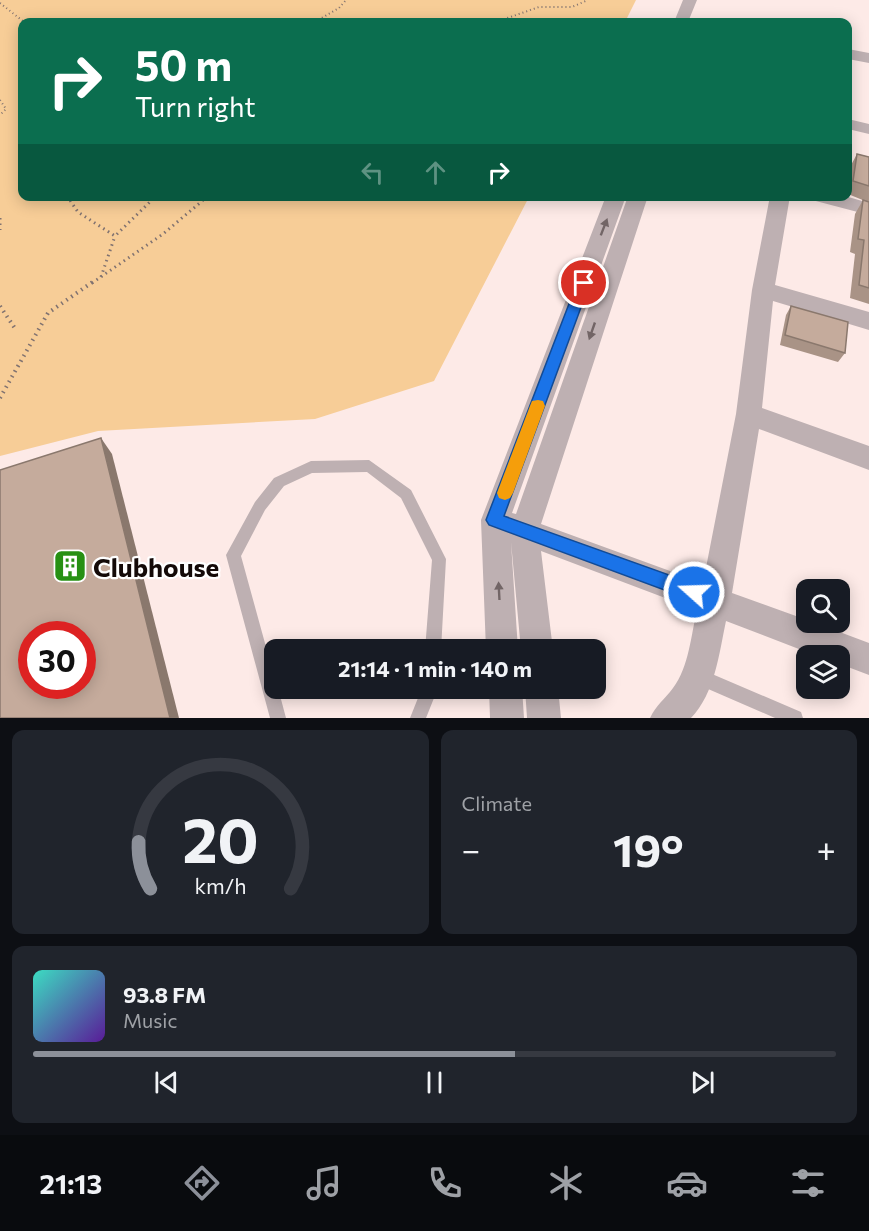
<!DOCTYPE html>
<meta charset="utf-8">
<style>
body{margin:0;font-family:Commissioner,sans-serif;background:#20242c;color:#f1f3f6;height:100vh;display:flex;flex-direction:column;font-size:22px;white-space:nowrap}
*{box-sizing:border-box;margin:0}
p{font-size:20px;color:#9ea1a6}
.icon{flex:none;width:33px;height:33px;fill:none;stroke:currentColor;stroke-width:2;stroke-linecap:round;stroke-linejoin:round}
.map{position:relative;height:718px;overflow:hidden}
.panel{display:flex;flex-direction:column;gap:12px;padding:12px;background:#0d0f14;flex:1}
.panel>*{flex:none}
.hud{position:absolute;left:18px;top:18px;width:834px;height:183px;border-radius:12px;box-shadow:0 3px 15px #0003;background:#0b6e4f;color:#fff;overflow:hidden}
.fabs{position:absolute;left:796px;top:579px;display:grid;gap:12px}
.fabs a{display:grid;place-items:center;width:54px;height:54px;border-radius:12px;background:#171b24;box-shadow:0 3px 15px #0003;font-size:30px}
.speed{position:absolute;left:18px;top:621px;display:flex;gap:12px;font-size:30px;font-weight:700;text-align:center}
.speed>*{display:grid;place-content:center;width:78px;height:78px;border-radius:50%;background:#171b24;box-shadow:0 3px 15px #0003;line-height:1}
.speed .limit{border:9px solid #d22;background:#fff;color:#111}
.pin{position:absolute;display:grid;place-items:center;width:51px;height:51px;color:#fff;margin:-26px;border:3px solid #fff;border-radius:50%;box-shadow:0 2px 6px #0007}
.me{position:absolute;width:66px;margin:-33px;rotate:290deg;stroke-linejoin:round;filter:drop-shadow(0 0 4px #0008)}
.turn{display:flex;align-items:center;gap:21px;height:126px;padding:0 18px;font-size:27px}
.turn .icon{width:78px;height:78px;stroke-width:2.5}
.turn b{display:block;font-size:42px;line-height:51px}
.lanes{display:flex;align-items:center;height:57px;padding:0 18px;background:#0003;justify-content:center;gap:30px;direction:ltr}
.lanes .off{opacity:.35}
.big{font-size:45px;font-weight:700;line-height:1.1}
.panel .tile{flex:1;display:flex;flex-direction:column;justify-content:center;gap:9px;min-width:0;padding:0 21px;border-radius:12px;background:#20242c}
.panel .dial{align-items:center;gap:0}
.dial svg{height:156px;overflow:visible;fill:none;stroke:#363941;stroke-width:7;stroke-linecap:round;text-anchor:middle}
.dial text{fill:#f1f3f6;stroke:none}
.song{display:flex;align-items:center;gap:18px}
.cover{width:72px;height:72px;border-radius:9px;background:linear-gradient(135deg,hsl(170 70% 55%),hsl(270 70% 35%))}
.played{height:6px;border-radius:3px;background:linear-gradient(90deg,#8c9099 60%,#363941 60%)}
.keys{display:flex;justify-content:space-around;direction:ltr}
.heat{display:flex;justify-content:space-between;align-items:center;font-size:33px;direction:ltr}
.panel .tiles{flex:1;display:grid;gap:12px;grid-template-columns:1fr 1fr}
.tile:last-child{grid-column:span 2}
.trip{position:absolute;left:264px;top:639px;width:342px;height:60px;border-radius:12px;background:#171b24;box-shadow:0 3px 15px #0003;font-weight:700;line-height:60px;text-align:center}
.dock{display:flex;height:96px;justify-content:space-around;align-items:center;background:#090b0e;color:#9ea1a6}
.dock .icon{width:42px;height:42px}
.dock .current{color:#8c9099}
.dock b{font-size:27px;color:#f1f3f6}
.map>svg:first-child{display:block}
.green{fill:#f7cd97}
.lines{fill:none;stroke-linecap:round;stroke-linejoin:round}
.path-far2{stroke:#807270;stroke-width:2;stroke-dasharray:1 3;stroke-linecap:butt}
.path-far1{stroke:#807270;stroke-width:3;stroke-dasharray:1.5 4;stroke-linecap:butt}
.path{stroke:#807270;stroke-width:4;stroke-dasharray:1.5 4.5;stroke-linecap:butt}
.lane{fill:#beb0b2;fill-rule:evenodd}
.street{fill:#beb0b2;fill-rule:evenodd}
.wall{fill:#a99386}
.shaded-wall{fill:#8a786d}
.building{fill:#c5ab9c;stroke:#8a786d;stroke-width:1.5;fill-rule:evenodd}
.oneway{fill:#726566}
.route{fill:#1a73e8;stroke:#114b97;stroke-width:1.5}
.slow{fill:#f59e0b}
.labels{text-anchor:middle;dominant-baseline:central;stroke-width:4.5;stroke-linejoin:round;paint-order:stroke}
.near-poi-label{font-size:26px;font-weight:bold;fill:#140a08;stroke:#fff;text-anchor:start}
</style>
<div class="map">
<svg width="869" height="718" viewBox="0 0 869 718">
<rect width="100%" height="100%" fill="#fdeae7"/>
<path class="green" d="M0,0H636L625,22H22V196L529,197L434,381L315,419L98,431L0,456Z"/>
<g class="lines">
<path class="path-far2" d="M0,3L24,22
M315,22L339,8L346,0
M496,22L539,7H572L588,0
M0,100L6,109L0,115"/>
<path class="path-far1" d="M67,196L78,212L115,236L156,196
M0,218V230
M101,277L115,236
M92,283L163,234L208,196"/>
<path class="path" d="M0,306L16,330
M0,398L48,313L94,281"/>
<path class="lane" d="M369,460L411,490L446,559L441,650H425L432,560L401,498L367,472L312,473L284,486L265,510L241,556L274,676V688H278L286,718H270L226,555L255,502L274,478L311,461Z
M698,668L801,712L803,718H775L692,682L690,676L692,670Z
M422,688H438L426,718H410Z"/>
<path class="street" d="M683,0H697L688,22H674Z
M848,49L869,53V63L848,59Z
M848,119L869,124V134L848,129Z
M606,196H626L512,513L516,514L628,196H648L541,524L703,583L736,414L752,290L770,196H790L775,285L869,312V330L773,301L762,408L869,446V470L759,429L732,593L807,620V622H813L869,643V675L840,664V656H817L726,621C719,654 715,693 691,718H650C656,705 665,699 673,688C689,667 691,635 697,610L541,551L553,650H521L511,542L518,650H486L481,520Z
M810,196H845L869,203V215L812,200Z
M489,688H522L524,718H490Z
M525,688H558L561,718H527Z"/>
</g>
<path class="wall" d="M857,154L869,157V304L850,298L855,254L850,252L855,214L863,200L865,201L848,194V182L850,167Z
M791,306L845,353L838,362L780,345L786,315Z"/>
<path class="shaded-wall" d="M101,438L112,454L179,718H170Z"/>
<path class="building" d="M857,154L869,157V186L853,181Z
M863,200L869,202V288L859,285L864,240L858,239Z
M791,306L848,322L845,353L785,335Z
M101,438L170,718H0V470ZM32,634H82V686H32Z"/>
<defs><path id="oneway-solid" d="M-6-.8H1V-3.2L6.5 0L1 3.2V.8H-6Z" transform="scale(1.5)"/></defs>
<g class="oneway">
<use href="#oneway-solid" transform="translate(604 227) rotate(-69)"/>
<use href="#oneway-solid" transform="translate(592 331) rotate(109)"/>
<use href="#oneway-solid" transform="translate(499 591) rotate(-93)"/>
</g>
<path class="route" d="M584,278L590,283L504,516L700,586L702,592L700,599L694,601L489,525L486,520L577,283Z"/>
<path class="slow" d="M538,400L543,401L545,406L513,493L510,498L505,500L499,498L497,493L530,406L532,401Z"/>
<defs>
<symbol id="building-square" viewBox="-11 -11 22 22"><rect x="-9" y="-9" width="18" height="18" rx="4" fill="#279013" stroke="#fff"/><path d="M-4-6H4V6H1V3H-1V6H-4ZM-2.5-4.3h1.7v1.8h-1.7ZM.8-4.3h1.7v1.8H.8ZM-2.5-1h1.7V.8h-1.7ZM.8-1h1.7V.8H.8Z" fill="#fff"/></symbol>
</defs>
<g fill-rule="evenodd">
<use href="#building-square" x="51" y="547" width="38" height="38"/>
</g>
<g class="labels">
<g class="near-poi-label">
<text x="93" y="566">Clubhouse</text>
</g>
</g>
</svg>
<div class="fabs">
<a><svg class="icon" aria-label="search" viewBox="0 0 24 24"><circle cx="10" cy="10" r="6"/><path d="M15 15l6 6"/></svg></a>
<a><svg class="icon" aria-label="layers" viewBox="0 0 24 24"><path d="M12 4l9 5-9 5-9-5zM3 14l9 5 9-5"/></svg></a>
</div>
<div class="speed"><div class="limit">30</div></div>
<div class="pin" style="left:584px;top:283px;background:#d93025"><svg class="icon" aria-label="arrive" viewBox="0 0 24 24"><path d="M6 21V4h12l-3 4 3 4H6"/></svg></div>
<svg class="me" style="left:694px;top:592px" viewBox="-20 -20 40 40"><circle r="17" fill="#1a73e8" stroke="#fff" stroke-width="3"/><path d="M0-11L8 9 0 5-8 9z" fill="#fff"/></svg>
<div class="trip">21:14 · 1 min · 140 m</div>
<div class="hud">
<div class="turn"><svg class="icon" aria-label="right" viewBox="0 0 24 24"><path d="M7 20v-9h11M14 6l5 5-5 5"/></svg><div><b>50 m</b>Turn right</div></div>
<div class="lanes"><svg class="icon off" aria-label="left" viewBox="0 0 24 24"><path d="M17 20v-9H6M10 6l-5 5 5 5"/></svg><svg class="icon off" aria-label="ahead" viewBox="0 0 24 24"><path d="M12 20V5M6 11l6-6 6 6"/></svg><svg class="icon" aria-label="right" viewBox="0 0 24 24"><path d="M7 20v-9h11M14 6l5 5-5 5"/></svg></div>
</div>
</div>
<section class="panel">
<div class="tiles">
<div class="tile dial"><svg viewBox="0 0 100 80">
<path d="M14 69A42 42 0 1 1 86 69"/>
<path d="M14 69A42 42 0 0 1 8 45" stroke="#8c9099"/>
<text x="50" y="56" font-size="32" font-weight="700">20</text>
<text x="50" y="72" font-size="11">km/h</text>
</svg></div>
<div class="tile"><p>Climate</p>
<div class="heat"><a>−</a><b class="big">19°</b><a>+</a></div>
</div>
<div class="tile">
<div class="song"><i class="cover"></i><div><b>93.8 FM</b><p>Music</p></div></div>
<div class="played"></div>
<div class="keys"><svg class="icon" aria-label="previous" viewBox="0 0 24 24"><path d="M18 5L8 12l10 7zM5 5v14"/></svg><svg class="icon" aria-label="pause" viewBox="0 0 24 24"><path d="M8 5v14M16 5v14"/></svg><svg class="icon" aria-label="next" viewBox="0 0 24 24"><path d="M6 5l10 7-10 7zM19 5v14"/></svg></div>
</div>
</div>
</section>
<nav class="dock">
<b>21:13</b>
<svg class="icon current" aria-label="directions" viewBox="0 0 24 24"><path d="M12 3l9 9-9 9-9-9zM9 14v-3h6M13 9l2 2-2 2"/></svg>
<svg class="icon" aria-label="music" viewBox="0 0 24 24"><path d="M9 18V5l10-2v13"/><circle cx="6" cy="18" r="3"/><circle cx="16" cy="16" r="3"/></svg>
<svg class="icon" aria-label="phone" viewBox="0 0 24 24"><path d="M5 4h4l2 5-3 2q2 4 5 5l2-3 5 2v4C11 20 4 13 5 4z"/></svg>
<svg class="icon" aria-label="climate" viewBox="0 0 24 24"><path d="M12 3v18M4 7l16 10M4 17L20 7"/></svg>
<svg class="icon" aria-label="car" viewBox="0 0 24 24"><path d="M5 17H2v-5l4-1 3-4h7l3 4 3 1v5h-3M9 17h6M6 11h13"/><circle cx="7" cy="17" r="2"/><circle cx="17" cy="17" r="2"/></svg>
<svg class="icon" aria-label="filters" viewBox="0 0 24 24"><path d="M4 7h16M4 17h16"/><circle cx="9" cy="7" r="2"/><circle cx="15" cy="17" r="2"/></svg>
</nav>
